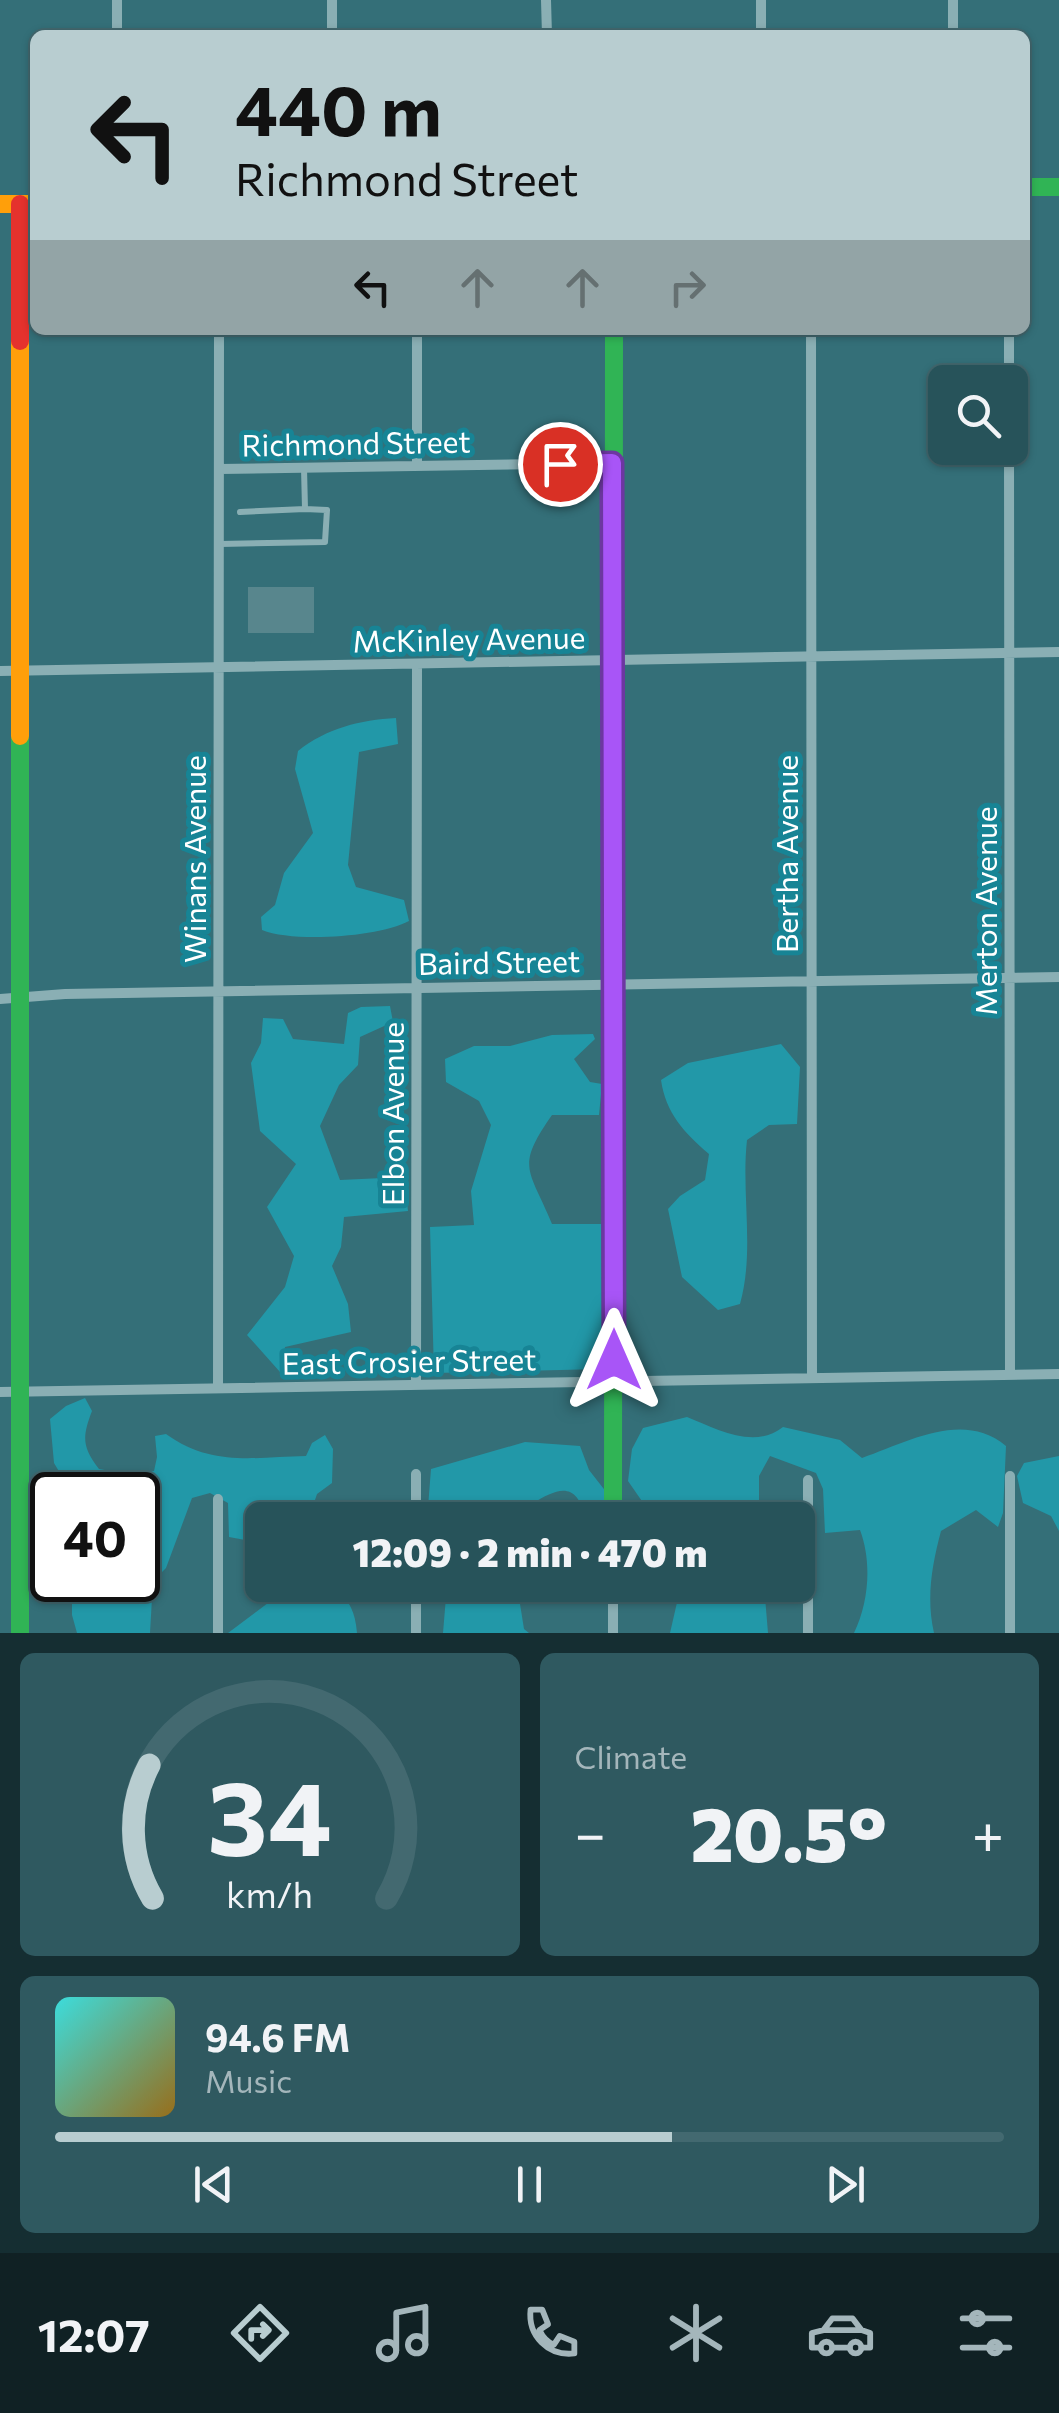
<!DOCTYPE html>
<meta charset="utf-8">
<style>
body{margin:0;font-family:Commissioner,sans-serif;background:#2f5960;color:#f1f3f6;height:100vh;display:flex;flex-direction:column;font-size:38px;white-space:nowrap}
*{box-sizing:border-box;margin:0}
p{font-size:32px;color:#a4b6bb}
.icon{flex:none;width:55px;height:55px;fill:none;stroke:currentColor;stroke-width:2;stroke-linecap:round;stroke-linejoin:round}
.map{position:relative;height:1633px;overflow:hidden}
.drawer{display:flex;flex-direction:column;gap:20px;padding:20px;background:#152e32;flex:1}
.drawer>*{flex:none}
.top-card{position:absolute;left:30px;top:30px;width:1000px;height:305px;border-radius:15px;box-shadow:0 2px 8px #0004,0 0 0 2px #436970;background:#b8cdd0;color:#111;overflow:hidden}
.tools{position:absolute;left:928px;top:365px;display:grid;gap:20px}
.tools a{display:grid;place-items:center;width:100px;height:100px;border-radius:15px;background:#27535a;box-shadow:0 2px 8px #0004,0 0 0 2px #436970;font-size:50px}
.speed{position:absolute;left:30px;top:1472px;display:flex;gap:20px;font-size:50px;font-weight:700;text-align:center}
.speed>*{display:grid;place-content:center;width:130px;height:130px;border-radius:50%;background:#27535a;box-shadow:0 2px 8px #0004,0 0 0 2px #436970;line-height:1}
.speed .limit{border:5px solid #111;border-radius:15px;background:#fff;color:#111}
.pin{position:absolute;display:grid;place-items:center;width:85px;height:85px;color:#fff;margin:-42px;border:5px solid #fff;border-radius:50%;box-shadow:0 2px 10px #0007}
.me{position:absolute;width:110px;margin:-55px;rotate:0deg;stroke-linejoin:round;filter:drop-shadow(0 0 8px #0008)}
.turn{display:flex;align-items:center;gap:35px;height:210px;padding:0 40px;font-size:45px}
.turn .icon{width:130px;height:130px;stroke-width:2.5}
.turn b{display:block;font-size:70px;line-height:85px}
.lanes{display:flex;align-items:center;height:95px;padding:0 40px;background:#0003;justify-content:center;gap:50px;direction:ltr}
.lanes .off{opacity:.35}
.big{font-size:75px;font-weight:800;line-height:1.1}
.drawer .widget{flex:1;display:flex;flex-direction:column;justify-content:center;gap:15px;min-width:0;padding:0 35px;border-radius:15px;background:#2f5960}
.drawer .dial{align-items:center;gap:0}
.dial svg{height:260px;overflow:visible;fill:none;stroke:#436970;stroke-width:7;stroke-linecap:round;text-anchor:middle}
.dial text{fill:#f1f3f6;stroke:none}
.song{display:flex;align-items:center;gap:30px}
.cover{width:120px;height:120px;border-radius:15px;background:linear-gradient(135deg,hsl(180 70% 55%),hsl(40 70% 35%))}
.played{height:10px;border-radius:5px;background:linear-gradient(90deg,#b8cdd0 65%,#436970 65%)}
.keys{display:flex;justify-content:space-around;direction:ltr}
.heat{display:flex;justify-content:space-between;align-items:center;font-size:55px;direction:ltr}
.drawer .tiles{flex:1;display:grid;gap:20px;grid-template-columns:1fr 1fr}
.widget:last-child{grid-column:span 2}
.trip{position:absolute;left:245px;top:1502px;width:570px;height:100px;border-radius:15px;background:#27535a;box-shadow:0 2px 8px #0004,0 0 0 2px #436970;font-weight:800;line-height:100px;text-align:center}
.dock{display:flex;height:160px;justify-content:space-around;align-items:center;background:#102124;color:#a4b6bb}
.dock .icon{width:70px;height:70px}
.dock .selected{color:#b8cdd0}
.dock b{font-size:45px;color:#f1f3f6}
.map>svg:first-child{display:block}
.green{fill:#2298a8}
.building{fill:#58868d}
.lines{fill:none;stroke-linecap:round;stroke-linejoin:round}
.lane{stroke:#8aafb4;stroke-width:6}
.street{stroke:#8aafb4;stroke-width:10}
.fast{stroke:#30b455;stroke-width:18}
.slow{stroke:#ff9f0a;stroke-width:18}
.jam{stroke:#e5322d;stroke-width:18}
.route-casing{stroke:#6d37a1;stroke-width:25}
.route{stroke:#a855f7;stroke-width:18}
.labels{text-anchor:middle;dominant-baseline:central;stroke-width:10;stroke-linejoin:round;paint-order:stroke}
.street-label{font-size:30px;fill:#fff;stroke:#178495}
</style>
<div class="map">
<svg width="1059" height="1633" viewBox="0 0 1059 1633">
<rect width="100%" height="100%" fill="#346f78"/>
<path class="green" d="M396,718L398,744L359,752L348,865L356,887L404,900L409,921C379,937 294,943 262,930L261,917L275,905L284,873L313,833L295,769L298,751C327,728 360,720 396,718Z
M390,1006L393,1022L360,1037L358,1065L339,1085L320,1126L340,1180L404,1177L408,1211L344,1217L341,1247L332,1266L348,1304L351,1332L285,1347L280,1372L247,1335L285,1287L294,1256L267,1207L296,1164L260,1131L251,1063L261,1043L263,1018L283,1019L293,1039L344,1044L348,1013L361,1007Z
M593,1034L595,1039L574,1059L590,1082L602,1084L599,1115H552C515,1168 529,1168 552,1224H601L602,1369L434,1373L430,1227L474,1225L471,1191L491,1125L479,1101L446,1082L445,1059L474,1046H510L552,1035Z
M781,1044L800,1067L797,1124L769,1125L747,1140C741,1195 755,1250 740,1304L718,1310L682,1277L668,1209L680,1196L705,1180L709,1154C684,1132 666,1114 661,1080L688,1063Z
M85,1398L92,1411C82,1437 82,1447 99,1469L134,1475L154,1471L157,1457L155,1436L166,1434C212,1467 253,1457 306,1456L312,1443L325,1435L333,1449L332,1483L317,1494L310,1515L314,1520H262V1558L256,1542L229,1537L228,1503L210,1493L192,1498L166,1568L153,1581L150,1633H77L72,1615V1580H138V1495H73L54,1463L50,1419L66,1406Z
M687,1417C717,1429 754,1450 783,1427L840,1440L862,1458C908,1442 963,1410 1006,1446L1003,1513L998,1527L976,1510L941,1531C932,1565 926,1598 934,1633H854C869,1602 872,1562 860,1530L825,1533L823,1489L816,1473L770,1456L759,1476V1520H670L646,1507L628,1481L632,1449L643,1428Z
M525,1442L580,1446L589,1470L607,1493L603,1520H586C577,1481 559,1487 532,1504L526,1520H427L431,1469Z
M1059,1456V1531L1051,1516L1023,1503L1017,1476L1024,1463Z
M267,1585C311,1585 353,1576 357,1633H228L268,1603Z
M447,1585H517L524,1629L529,1633H443Z
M681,1585H764L768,1633H670Z"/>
<path class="building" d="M248,587H314V633H248Z"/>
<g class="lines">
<path class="lane" d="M240,512L305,509L304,468
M220,544L325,542L327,510L305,509"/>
<path class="street" d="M117,0V35
M332,0V35
M546,0L547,35
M761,0V35
M953,35V0
M811,330L812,1378
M1009,382V330
M1009,448L1010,1375
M417,466V330
M220,469L612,463
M0,671L1059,652
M0,999L65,994L1059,977
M416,1384L417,664
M218,1388L219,330
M0,1392L1059,1374
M416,1520V1474
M613,1585V1633
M218,1633V1499
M416,1633V1585
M808,1633V1480
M1010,1633V1476"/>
<path class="fast" d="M1025,187H1059
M20,736V1633
M613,1520L614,330"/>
<path class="slow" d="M0,204H35
M20,341V736"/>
<path class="jam" d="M20,204V341"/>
</g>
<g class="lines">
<defs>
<path id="route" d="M560,464L612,463L614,1360"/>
</defs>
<use href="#route" class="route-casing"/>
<use href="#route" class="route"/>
</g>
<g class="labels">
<g class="street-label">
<text transform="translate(356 442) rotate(-1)">Richmond Street</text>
<text transform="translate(469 638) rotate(-1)">McKinley Avenue</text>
<text transform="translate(785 854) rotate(-90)">Bertha Avenue</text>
<text transform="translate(193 859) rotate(-90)">Winans Avenue</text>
<text transform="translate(984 911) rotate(-90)">Merton Avenue</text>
<text transform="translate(499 961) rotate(-1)">Baird Street</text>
<text transform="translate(391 1114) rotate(-90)">Elbon Avenue</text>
<text transform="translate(409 1360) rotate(-1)">East Crosier Street</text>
</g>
</g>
</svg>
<div class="tools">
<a><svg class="icon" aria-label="search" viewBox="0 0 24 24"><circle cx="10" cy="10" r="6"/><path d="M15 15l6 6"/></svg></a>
</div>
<div class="speed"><div class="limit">40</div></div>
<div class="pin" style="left:560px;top:464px;background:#d93025"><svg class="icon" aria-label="arrive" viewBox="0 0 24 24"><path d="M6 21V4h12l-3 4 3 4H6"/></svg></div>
<svg class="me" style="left:614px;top:1360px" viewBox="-20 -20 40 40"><path d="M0-17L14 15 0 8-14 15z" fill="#a855f7" stroke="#fff" stroke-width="4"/></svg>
<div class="trip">12:09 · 2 min · 470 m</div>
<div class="top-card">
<div class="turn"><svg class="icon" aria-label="left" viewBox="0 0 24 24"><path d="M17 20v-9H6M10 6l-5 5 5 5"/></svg><div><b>440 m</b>Richmond Street</div></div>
<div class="lanes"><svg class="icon" aria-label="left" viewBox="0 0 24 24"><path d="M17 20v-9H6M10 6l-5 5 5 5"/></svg><svg class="icon off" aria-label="ahead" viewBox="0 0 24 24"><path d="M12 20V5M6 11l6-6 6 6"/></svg><svg class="icon off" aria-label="ahead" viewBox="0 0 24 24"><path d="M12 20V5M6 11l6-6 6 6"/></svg><svg class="icon off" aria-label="right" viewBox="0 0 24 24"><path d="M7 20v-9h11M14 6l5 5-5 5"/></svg></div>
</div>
</div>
<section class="drawer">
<div class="tiles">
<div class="widget dial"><svg viewBox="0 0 100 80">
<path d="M14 69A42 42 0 1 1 86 69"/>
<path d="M14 69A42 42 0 0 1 13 28" stroke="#b8cdd0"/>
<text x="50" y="56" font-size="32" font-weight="700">34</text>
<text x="50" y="72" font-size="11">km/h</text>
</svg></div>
<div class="widget"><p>Climate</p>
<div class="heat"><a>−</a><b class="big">20.5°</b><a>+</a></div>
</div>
<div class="widget">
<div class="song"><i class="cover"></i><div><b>94.6 FM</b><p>Music</p></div></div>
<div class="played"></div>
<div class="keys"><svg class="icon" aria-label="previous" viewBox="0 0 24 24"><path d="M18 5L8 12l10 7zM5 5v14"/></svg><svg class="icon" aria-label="pause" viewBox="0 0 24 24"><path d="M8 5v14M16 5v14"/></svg><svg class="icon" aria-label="next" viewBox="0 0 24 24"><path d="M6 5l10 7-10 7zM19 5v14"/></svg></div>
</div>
</div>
</section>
<nav class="dock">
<b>12:07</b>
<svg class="icon selected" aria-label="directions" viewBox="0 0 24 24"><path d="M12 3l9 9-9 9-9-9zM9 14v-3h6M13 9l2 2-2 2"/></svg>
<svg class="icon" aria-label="music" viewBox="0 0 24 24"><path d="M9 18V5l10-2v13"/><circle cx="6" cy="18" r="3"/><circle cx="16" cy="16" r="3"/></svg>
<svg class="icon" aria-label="phone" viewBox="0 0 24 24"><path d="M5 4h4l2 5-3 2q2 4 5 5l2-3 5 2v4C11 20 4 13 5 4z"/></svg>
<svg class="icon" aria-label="climate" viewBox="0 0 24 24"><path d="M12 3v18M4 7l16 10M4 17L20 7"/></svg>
<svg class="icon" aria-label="car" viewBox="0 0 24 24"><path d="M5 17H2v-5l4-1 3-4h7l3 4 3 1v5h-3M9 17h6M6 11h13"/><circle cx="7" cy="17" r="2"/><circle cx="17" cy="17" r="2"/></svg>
<svg class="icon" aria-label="filters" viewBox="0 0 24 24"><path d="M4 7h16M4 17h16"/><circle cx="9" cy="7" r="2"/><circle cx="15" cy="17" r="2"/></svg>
</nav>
